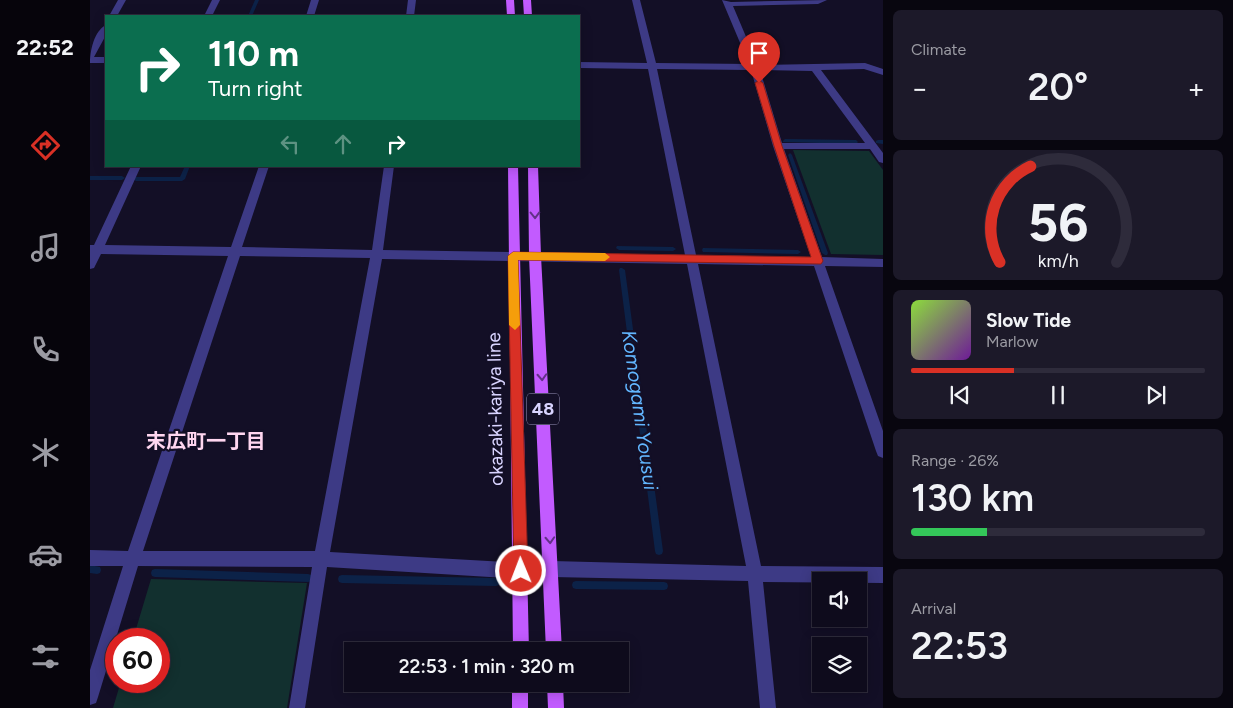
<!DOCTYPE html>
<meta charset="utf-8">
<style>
body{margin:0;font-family:Figtree,"Noto Sans JP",sans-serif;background:#1c1929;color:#f1f3f6;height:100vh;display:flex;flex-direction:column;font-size:19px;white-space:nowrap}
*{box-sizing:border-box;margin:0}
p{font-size:16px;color:#9b9ba3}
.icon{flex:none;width:28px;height:28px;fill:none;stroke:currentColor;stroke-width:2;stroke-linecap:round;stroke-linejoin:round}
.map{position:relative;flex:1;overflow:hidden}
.drawer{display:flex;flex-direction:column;gap:10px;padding:10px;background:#08060f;width:350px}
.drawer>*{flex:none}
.top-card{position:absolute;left:15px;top:15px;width:475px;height:152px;border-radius:0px;box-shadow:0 2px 12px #0003,0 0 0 1px #2e2b3b;background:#0b6e4f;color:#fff;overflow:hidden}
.buttons{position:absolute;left:722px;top:572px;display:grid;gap:10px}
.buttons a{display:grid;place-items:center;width:55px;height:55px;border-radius:0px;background:#0e0b1c;box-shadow:0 2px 12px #0003,0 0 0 1px #2e2b3b;font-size:25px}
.speed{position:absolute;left:15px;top:628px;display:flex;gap:10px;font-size:25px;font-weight:700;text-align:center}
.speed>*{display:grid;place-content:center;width:65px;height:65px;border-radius:50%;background:#0e0b1c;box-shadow:0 2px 12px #0003,0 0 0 1px #2e2b3b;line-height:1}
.speed .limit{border:8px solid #d22;background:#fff;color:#111}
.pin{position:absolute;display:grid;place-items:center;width:42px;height:42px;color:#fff;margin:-51px -21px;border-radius:50% 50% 50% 0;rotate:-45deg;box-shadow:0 0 5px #0007}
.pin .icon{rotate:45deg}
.me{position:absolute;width:55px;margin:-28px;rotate:359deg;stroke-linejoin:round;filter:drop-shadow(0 0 4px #0008)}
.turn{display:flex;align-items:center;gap:18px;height:105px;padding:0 20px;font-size:22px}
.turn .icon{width:65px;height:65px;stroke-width:2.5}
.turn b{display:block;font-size:35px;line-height:42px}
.lanes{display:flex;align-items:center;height:48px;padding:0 20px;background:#0003;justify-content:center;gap:25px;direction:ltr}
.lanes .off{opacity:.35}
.big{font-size:38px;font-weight:600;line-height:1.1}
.drawer .card{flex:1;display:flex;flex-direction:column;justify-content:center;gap:8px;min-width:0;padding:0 18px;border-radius:8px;background:#1c1929}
.drawer .dial{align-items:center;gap:0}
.dial svg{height:130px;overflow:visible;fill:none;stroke:#2e2b3b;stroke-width:7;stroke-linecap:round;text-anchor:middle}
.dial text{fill:#f1f3f6;stroke:none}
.song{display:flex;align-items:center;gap:15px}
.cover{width:60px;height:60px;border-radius:8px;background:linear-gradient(135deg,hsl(90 70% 55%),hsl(280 70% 35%))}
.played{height:5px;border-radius:2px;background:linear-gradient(90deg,#d93025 35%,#2e2b3b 35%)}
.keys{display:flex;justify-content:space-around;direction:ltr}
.heat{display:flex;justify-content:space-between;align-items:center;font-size:28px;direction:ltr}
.charge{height:8px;border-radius:4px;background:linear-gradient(90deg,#34c759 26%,#2e2b3b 0)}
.trip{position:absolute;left:254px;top:642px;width:285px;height:50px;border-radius:0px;background:#0e0b1c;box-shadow:0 2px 12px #0003,0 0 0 1px #2e2b3b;font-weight:600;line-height:50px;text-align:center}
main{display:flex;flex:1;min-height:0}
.tabs{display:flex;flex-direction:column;width:90px;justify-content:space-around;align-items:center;background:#06040b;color:#9b9ba3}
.tabs .icon{width:35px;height:35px}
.tabs .active{color:#d93025}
.tabs b{font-size:22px;color:#f1f3f6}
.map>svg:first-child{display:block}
.green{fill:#12302f}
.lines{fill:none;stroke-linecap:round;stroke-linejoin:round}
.stream{fill:#0c2248;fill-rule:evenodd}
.minor{fill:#3d3a85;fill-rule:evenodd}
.major{fill:#c25bff;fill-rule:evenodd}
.oneway{stroke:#623188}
.route{fill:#d93025;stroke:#8d1f18}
.slow{fill:#f59e0b}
.labels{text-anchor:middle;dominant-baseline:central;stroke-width:4.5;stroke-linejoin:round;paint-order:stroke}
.shield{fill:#130f26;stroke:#9e99be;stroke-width:1}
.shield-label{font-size:18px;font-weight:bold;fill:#d9d4ff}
.street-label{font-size:19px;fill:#d9d4ff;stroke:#130f26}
.water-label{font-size:20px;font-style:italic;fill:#62b6ff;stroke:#130f26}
.neighbourhood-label{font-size:20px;font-weight:bold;fill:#ffd6f0;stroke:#130f26}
</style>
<main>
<nav class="tabs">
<b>22:52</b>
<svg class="icon active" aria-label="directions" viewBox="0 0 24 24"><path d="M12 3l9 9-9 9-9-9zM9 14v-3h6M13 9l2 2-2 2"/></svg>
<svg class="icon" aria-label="music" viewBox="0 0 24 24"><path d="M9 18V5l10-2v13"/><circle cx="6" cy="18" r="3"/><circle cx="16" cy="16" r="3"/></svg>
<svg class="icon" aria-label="phone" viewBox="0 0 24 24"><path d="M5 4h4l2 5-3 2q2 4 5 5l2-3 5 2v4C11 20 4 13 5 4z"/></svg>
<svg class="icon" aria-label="climate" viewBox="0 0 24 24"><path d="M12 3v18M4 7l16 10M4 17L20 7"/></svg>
<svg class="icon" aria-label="car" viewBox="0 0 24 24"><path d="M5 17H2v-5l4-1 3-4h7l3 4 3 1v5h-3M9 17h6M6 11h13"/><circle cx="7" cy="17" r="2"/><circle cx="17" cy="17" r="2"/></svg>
<svg class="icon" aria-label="filters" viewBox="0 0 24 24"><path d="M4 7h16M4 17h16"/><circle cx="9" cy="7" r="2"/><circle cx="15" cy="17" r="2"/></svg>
</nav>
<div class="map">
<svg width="793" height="708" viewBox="0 0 793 708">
<rect width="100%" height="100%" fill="#130f26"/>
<path class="green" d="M703,150L779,151L793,170V255L741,254Z
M61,579L217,583L197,708H23L31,681H69V639H43Z"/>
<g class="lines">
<path class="stream" d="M165,0H169L162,16H158Z
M695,139L766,140L768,142L766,144L693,142V141Z
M788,140H793V144L786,143V141Z
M700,153L702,155L738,253L737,255H735L732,253L698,155Z
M95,166H100L95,179L92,181H46L43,179L46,177H90Z
M0,176H32L35,178L32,180H0Z
M527,246L583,247L586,249L583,251L529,250L526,248Z
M613,248L708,250L711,252L708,254L615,252H613L612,250Z
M530,268H532L535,270L573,551L572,554L569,555L566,554L565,551L529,270Z
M0,565L10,567L11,570L10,573L7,574L0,573Z
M65,569L218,574L221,575L222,578L221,581L218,582L65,577L62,576L61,573L62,570Z
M252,575L406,578L409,579L410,582L409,585L406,586L252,583L249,582L248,579L249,576Z
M486,581L574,582L577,583L578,586L577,589L574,590L486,589L483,588L482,585L483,582Z"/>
<path class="minor" d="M28,0H36L27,16H19Z
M122,0H130L122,16H114Z
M221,0H229L224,16H216Z
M318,0H326L324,16H316Z
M542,0H550L566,63L659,64L632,0L641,2L737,0L728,4L643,6L668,65L775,63L793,69V75L774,69L731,70L793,153V163L789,162L780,149H694L732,257L793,259V267L735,266L793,431V458L788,456L786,451L724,266L608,264L671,566L793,567V583L673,582L686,708H670L658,581L462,577L431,579L237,567L215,708H199L222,567L48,566L8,697L6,703L0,705V670L33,566H0V550L38,551L138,256L11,254L4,268L0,269V245H4L41,166H51L15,245L141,247L169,166H179L152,247L282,250L294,166H304L293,250L595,255L558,69L489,68V62L557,63ZM567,69L661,70L683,146L721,257L606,255ZM670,70L722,71L775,143H692ZM150,256L280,258L225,551H53ZM292,259L597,264L656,566L462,561L431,563L240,552Z
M16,25V35L4,57H16V63H0C0,51 4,31 16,25Z"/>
<path class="major" d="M416,0H424L425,16H417Z
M433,0H441L442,16H434Z
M418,166H428L439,651H423Z
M438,166H448L451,256L472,651H456L439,256Z
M422,684H438V708H422Z
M457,684H473L474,708H458Z"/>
</g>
<defs><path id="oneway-chevron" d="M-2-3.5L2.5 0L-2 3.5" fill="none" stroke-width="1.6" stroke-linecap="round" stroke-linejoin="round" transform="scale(1.25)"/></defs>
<g class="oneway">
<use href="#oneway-chevron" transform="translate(445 215) rotate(89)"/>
<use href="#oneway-chevron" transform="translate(452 377) rotate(87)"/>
<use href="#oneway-chevron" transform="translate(460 540) rotate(87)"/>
</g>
<path class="route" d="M669,80L673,83L692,146L733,261L731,264L428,260L438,571L436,576L431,578L426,576L424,571L418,256L423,252L721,257L684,146L665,83Z"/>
<path class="slow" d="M423,252L515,253L520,257L515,261L428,260L430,325L425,330L419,325L418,256Z"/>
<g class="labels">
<rect class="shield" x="437" y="393.5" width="32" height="31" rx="4"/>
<g class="shield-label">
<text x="453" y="409">48</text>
</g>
<g class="street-label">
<text transform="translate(405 409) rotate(-91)">okazaki-kariya line</text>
</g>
<g class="water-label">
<text transform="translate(550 410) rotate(82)">Komogami Yousui</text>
</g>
<g class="neighbourhood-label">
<text x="116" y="441">末広町一丁目</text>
</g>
</g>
</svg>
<div class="buttons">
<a><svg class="icon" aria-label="sound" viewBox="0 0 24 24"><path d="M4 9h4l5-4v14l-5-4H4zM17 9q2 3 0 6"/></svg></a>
<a><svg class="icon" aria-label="layers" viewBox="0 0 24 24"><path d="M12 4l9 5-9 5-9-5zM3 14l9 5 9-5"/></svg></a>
</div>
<div class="speed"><div class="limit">60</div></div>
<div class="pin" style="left:669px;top:83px;background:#d93025"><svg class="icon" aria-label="arrive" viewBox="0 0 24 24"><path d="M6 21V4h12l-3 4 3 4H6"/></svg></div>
<svg class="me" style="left:431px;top:571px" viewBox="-20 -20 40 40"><circle r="17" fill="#d93025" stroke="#fff" stroke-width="3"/><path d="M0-11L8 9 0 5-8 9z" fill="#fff"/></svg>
<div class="trip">22:53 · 1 min · 320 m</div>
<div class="top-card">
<div class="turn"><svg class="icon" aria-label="right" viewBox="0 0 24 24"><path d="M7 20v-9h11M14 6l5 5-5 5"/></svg><div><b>110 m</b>Turn right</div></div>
<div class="lanes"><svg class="icon off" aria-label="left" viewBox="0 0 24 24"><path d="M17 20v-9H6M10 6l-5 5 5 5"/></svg><svg class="icon off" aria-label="ahead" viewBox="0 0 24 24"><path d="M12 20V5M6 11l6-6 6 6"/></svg><svg class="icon" aria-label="right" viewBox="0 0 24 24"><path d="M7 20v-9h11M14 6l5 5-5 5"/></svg></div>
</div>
</div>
<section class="drawer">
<div class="card"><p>Climate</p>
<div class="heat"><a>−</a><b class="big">20°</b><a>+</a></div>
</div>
<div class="card dial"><svg viewBox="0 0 100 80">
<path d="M14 69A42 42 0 1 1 86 69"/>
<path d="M14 69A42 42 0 0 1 33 10" stroke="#d93025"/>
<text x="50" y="56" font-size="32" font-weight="700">56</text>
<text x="50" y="72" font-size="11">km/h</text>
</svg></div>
<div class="card">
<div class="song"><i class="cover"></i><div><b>Slow Tide</b><p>Marlow</p></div></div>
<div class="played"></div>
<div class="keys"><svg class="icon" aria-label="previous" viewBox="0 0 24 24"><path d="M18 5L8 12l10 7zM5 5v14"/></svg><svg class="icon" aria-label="pause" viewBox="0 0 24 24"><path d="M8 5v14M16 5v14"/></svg><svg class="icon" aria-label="next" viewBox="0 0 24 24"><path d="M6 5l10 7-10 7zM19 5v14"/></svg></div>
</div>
<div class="card"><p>Range · 26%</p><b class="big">130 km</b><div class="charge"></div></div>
<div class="card"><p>Arrival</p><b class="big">22:53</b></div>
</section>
</main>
